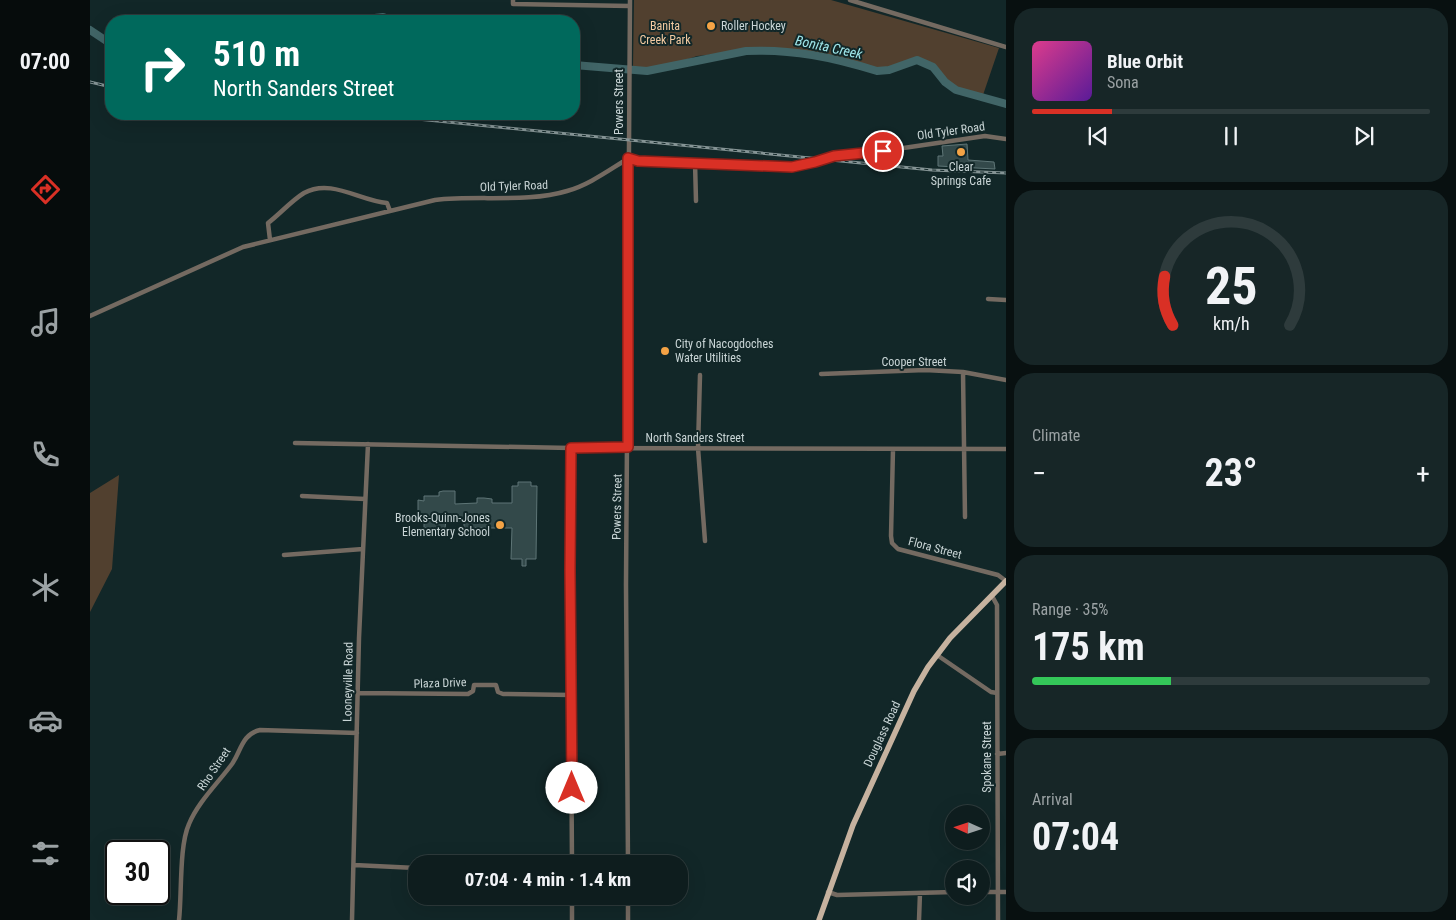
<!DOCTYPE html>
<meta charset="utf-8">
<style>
body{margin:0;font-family:"Roboto Condensed",sans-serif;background:#172627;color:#f1f3f6;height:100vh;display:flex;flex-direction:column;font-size:19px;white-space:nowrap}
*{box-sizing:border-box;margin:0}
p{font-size:16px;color:#9ba2a4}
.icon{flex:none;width:28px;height:28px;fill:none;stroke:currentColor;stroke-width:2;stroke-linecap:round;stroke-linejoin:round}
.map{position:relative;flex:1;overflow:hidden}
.sheet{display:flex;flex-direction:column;gap:8px;padding:8px;background:#081010;width:450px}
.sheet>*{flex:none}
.hud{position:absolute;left:15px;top:15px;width:475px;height:105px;border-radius:20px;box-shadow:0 5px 20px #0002,0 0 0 1px #2e3b3c;background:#00695c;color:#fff;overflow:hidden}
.needle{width:32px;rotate:273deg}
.buttons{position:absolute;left:855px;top:805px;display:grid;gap:10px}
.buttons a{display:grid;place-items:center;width:45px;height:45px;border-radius:50%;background:#0e1d1e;box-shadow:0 5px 20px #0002,0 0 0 1px #2e3b3c;font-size:25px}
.speed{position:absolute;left:15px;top:840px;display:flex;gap:10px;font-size:25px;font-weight:700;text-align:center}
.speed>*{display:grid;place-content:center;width:65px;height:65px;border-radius:50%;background:#0e1d1e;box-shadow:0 5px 20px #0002,0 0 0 1px #2e3b3c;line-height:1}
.speed .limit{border:2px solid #111;border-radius:8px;background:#fff;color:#111}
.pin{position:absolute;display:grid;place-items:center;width:42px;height:42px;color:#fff;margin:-21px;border:2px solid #fff;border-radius:50%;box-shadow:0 1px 5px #0007}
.me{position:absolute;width:55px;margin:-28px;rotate:0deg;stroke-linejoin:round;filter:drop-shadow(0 0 4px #0008)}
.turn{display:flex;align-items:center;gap:18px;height:105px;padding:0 25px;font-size:22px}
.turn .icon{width:65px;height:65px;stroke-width:2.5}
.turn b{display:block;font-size:35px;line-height:42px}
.big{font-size:38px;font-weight:700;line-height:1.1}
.sheet .widget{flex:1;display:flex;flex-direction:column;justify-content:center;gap:8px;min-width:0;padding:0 18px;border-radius:20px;background:#172627}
.sheet .dial{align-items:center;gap:0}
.dial svg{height:130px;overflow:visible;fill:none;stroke:#2e3b3c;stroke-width:7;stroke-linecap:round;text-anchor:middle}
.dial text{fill:#f1f3f6;stroke:none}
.song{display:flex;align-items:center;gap:15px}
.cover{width:60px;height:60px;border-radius:8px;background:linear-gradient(135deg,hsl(330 70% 55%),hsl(270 70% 35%))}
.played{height:5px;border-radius:2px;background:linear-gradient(90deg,#d93025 20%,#2e3b3c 20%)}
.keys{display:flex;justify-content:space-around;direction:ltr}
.heat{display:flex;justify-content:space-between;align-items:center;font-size:28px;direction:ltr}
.charge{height:8px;border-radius:4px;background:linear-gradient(90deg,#34c759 35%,#2e3b3c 0)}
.trip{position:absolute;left:318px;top:855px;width:280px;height:50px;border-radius:20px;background:#0e1d1e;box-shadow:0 5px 20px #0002,0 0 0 1px #2e3b3c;font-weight:700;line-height:50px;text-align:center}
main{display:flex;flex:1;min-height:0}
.tab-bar{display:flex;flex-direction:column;width:90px;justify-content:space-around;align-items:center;background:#060c0c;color:#9ba2a4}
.tab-bar .icon{width:35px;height:35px}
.tab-bar .on{color:#d93025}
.tab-bar b{font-size:22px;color:#f1f3f6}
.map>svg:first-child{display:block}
.green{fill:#51402f}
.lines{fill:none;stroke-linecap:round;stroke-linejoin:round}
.river{stroke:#416567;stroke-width:8}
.building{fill:#33494a;stroke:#5e7576}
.minor{stroke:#746a61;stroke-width:4.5}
.major{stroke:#c6b29f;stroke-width:5.5}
.rail-casing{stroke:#859495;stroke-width:3}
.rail{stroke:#122728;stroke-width:1;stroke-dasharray:4;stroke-linecap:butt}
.route-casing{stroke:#8d1f18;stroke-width:12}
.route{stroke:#d93025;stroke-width:9}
.poi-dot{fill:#f4a345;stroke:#122728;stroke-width:2}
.labels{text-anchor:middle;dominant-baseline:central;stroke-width:4;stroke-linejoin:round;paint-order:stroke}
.park-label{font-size:12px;fill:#f3caa1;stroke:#122728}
.poi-label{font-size:12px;fill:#c9d5d6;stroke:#122728;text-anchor:start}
.street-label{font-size:12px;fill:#c9d5d6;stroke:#122728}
.water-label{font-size:14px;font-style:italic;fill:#9fe7eb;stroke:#122728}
</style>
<main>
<nav class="tab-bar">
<b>07:00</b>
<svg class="icon on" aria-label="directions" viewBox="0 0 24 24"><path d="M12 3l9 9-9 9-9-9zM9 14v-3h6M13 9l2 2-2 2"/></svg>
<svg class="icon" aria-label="music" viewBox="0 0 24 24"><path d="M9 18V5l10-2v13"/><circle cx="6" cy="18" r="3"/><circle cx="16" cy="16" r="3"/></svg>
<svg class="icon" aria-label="phone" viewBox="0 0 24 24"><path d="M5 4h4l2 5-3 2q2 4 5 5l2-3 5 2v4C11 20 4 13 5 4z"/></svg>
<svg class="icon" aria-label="climate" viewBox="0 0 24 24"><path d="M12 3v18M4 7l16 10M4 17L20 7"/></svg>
<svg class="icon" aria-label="car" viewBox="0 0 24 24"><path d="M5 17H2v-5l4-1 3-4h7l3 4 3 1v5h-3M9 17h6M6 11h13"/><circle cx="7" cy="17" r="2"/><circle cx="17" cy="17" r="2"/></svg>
<svg class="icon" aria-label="filters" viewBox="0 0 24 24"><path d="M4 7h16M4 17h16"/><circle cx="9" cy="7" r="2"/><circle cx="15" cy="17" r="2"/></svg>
</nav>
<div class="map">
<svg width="916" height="920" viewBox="0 0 916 920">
<rect width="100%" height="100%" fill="#122728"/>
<path class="green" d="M544,0H741L909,48L893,95C884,93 873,92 865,88C849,79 847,64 827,59L799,69L787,68L713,50L678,49H655L637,53L607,56L574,67H543Z
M29,475L22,569L0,612V493Z"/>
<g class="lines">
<path class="river" d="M260,21L293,17L303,21
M0,30L21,44
M484,65L557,71L656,51C703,49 742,57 787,71L799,70L827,60L843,67L855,82L866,90L916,104"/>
</g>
<path class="building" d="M877,144L878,160L904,162L905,169L848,166V156H853L852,146Z
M428,482H441V486H447L446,559H436V566H432V559H421L422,528H374V521H356L355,528H334V522H328V500L334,501V496H349V492L353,491H365V504L387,503V498H394L402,499V503H422V486H428Z"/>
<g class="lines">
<path class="minor" d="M423,0V4L540,6
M760,0L916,47
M539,158L548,161L701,167L725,163L748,155L793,151L895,136L916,139
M605,162L606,201
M180,240L178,223C190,214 201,201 214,193C241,178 270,201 297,203L300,211
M898,299L916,300
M0,316L153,247L345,200C387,195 438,203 477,191C499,185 519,170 539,158
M873,372L875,517
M731,374L835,370L873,372L916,380
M610,375L608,448L615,541
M205,443L481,448L916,449
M481,448L480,570L482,864
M803,449L801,536L802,543L808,549L908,575L916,581
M212,496L275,499
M194,555L273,549
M902,596L907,605L908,920
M847,655L901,692L907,693
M268,693L378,694L383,691L384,685H406L408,692L413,694L481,695
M907,754L916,753
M538,864L536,585L540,0
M264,865L326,868
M738,892L747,895L864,892
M891,892H916
M482,896V920
M538,896V920
M89,920C92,894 89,846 99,824C108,802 128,783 142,764C151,751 152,734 170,730L267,733
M262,920L269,638L278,444
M829,920L830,893"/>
<path class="major" d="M729,920L763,825L824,691L838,667L860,638L916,581"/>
<defs>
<path id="rail" d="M0,82L21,87
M277,114L842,170L916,173"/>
</defs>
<use href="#rail" class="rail-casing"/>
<use href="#rail" class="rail"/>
</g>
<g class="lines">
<defs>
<path id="route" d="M482,788L480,570L481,448L538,447V158L548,161L702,167L725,162L744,156L793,151"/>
</defs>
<use href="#route" class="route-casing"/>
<use href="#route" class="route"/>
</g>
<g class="poi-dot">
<circle cx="621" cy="26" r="5"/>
<circle cx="871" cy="152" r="5"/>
<circle cx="575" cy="351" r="5"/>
<circle cx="410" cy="525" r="5"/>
</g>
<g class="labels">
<g class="park-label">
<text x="575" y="26">Banita<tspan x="575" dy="14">Creek Park</tspan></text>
</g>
<g class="poi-label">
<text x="631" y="26">Roller Hockey</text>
<text x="871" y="167" text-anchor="middle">Clear<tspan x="871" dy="14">Springs Cafe</tspan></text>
<text x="585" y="344">City of Nacogdoches<tspan x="585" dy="14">Water Utilities</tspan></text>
<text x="400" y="518" text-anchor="end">Brooks-Quinn-Jones<tspan x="400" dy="14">Elementary School</tspan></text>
</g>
<g class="street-label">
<text transform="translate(529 102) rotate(-90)">Powers Street</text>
<text transform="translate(861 131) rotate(-8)">Old Tyler Road</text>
<text transform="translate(424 186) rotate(-2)">Old Tyler Road</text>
<text x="824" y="362">Cooper Street</text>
<text x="605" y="438">North Sanders Street</text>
<text transform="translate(527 507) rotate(-89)">Powers Street</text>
<text transform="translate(845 548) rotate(15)">Flora Street</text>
<text transform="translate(258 682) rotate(-89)">Looneyville Road</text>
<text transform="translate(350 683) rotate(-2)">Plaza Drive</text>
<text transform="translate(792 734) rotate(-65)">Douglass Road</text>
<text transform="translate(897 757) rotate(-90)">Spokane Street</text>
<text transform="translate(124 769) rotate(-56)">Rho Street</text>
</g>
<g class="water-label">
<text transform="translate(739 47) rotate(12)">Bonita Creek</text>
</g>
</g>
</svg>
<div class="buttons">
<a><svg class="needle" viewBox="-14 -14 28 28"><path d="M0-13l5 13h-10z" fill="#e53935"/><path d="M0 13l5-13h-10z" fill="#9ba2a4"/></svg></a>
<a><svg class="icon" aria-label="sound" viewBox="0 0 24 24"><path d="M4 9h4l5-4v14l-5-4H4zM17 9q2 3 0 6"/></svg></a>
</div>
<div class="speed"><div class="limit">30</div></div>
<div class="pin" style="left:793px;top:151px;background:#d93025"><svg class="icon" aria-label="arrive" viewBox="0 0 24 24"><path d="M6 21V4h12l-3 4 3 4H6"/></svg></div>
<svg class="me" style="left:482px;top:788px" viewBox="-20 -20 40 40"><circle r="19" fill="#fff"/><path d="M0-13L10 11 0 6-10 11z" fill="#d93025"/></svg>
<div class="trip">07:04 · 4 min · 1.4 km</div>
<div class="hud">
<div class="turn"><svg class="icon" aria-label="right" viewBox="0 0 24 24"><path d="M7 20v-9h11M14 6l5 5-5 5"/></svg><div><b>510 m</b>North Sanders Street</div></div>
</div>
</div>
<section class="sheet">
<div class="widget">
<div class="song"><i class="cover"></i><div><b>Blue Orbit</b><p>Sona</p></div></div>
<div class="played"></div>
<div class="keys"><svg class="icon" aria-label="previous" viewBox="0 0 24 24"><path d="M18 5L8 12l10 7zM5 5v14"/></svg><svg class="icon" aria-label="pause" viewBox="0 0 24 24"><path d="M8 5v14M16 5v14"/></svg><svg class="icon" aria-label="next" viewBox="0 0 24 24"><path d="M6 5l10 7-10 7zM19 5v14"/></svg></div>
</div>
<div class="widget dial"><svg viewBox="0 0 100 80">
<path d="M14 69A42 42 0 1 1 86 69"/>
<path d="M14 69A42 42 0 0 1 9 39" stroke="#d93025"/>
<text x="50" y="56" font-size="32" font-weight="700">25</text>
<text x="50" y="72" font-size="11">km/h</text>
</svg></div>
<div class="widget"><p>Climate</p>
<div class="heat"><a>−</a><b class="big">23°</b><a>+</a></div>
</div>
<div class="widget"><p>Range · 35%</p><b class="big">175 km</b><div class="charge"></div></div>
<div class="widget"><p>Arrival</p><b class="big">07:04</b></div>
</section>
</main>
